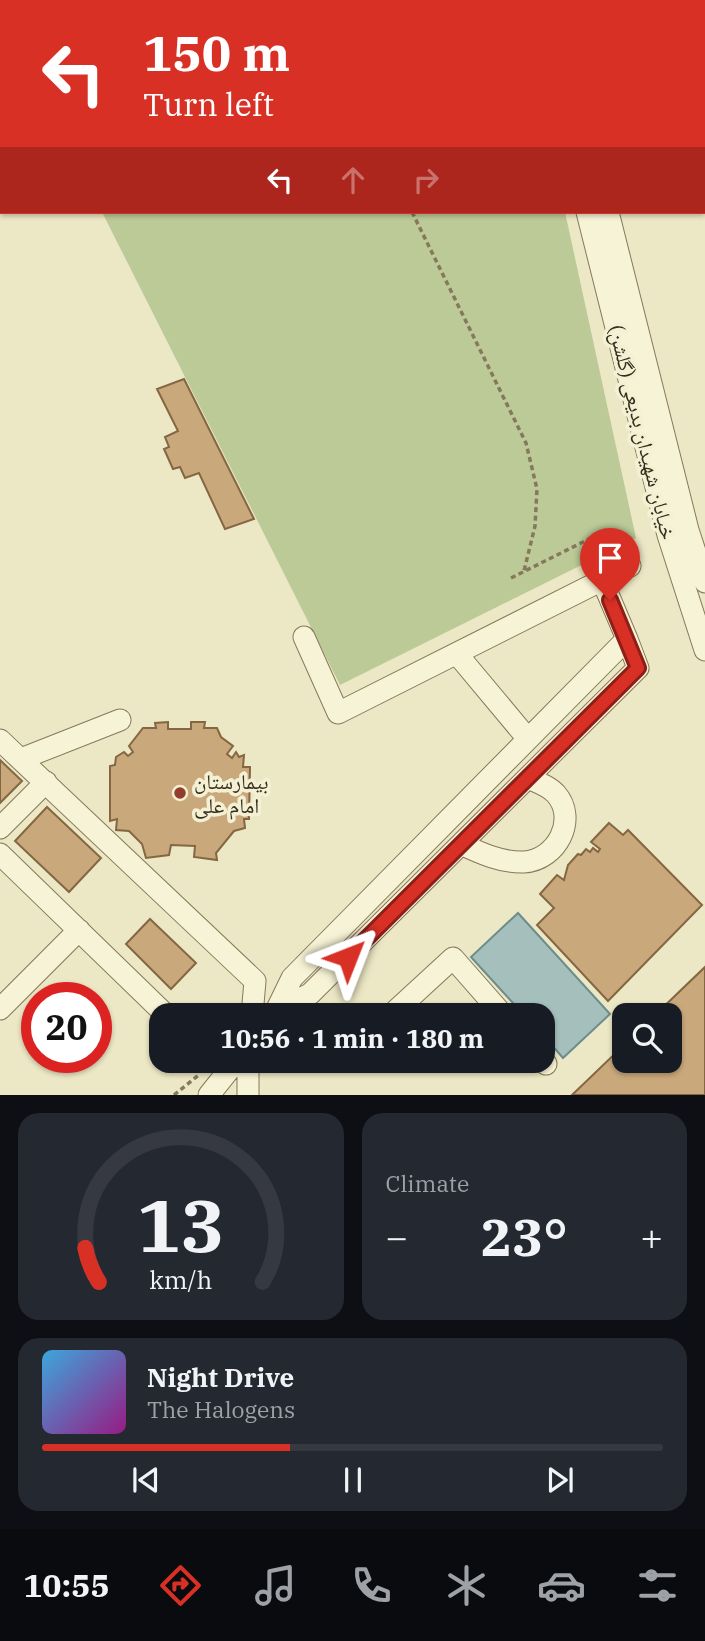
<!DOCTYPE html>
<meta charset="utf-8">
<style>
body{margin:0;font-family:"IBM Plex Serif","Noto Naskh Arabic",serif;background:#242831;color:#f1f3f6;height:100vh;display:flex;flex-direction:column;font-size:26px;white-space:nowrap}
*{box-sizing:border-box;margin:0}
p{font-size:23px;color:#9ea1a6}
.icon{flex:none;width:38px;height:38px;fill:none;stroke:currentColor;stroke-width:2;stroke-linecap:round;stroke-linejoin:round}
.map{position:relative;height:1095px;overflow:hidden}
.details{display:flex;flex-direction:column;gap:18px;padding:18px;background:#0d0f14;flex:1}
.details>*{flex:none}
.guide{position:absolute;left:0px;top:0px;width:705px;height:214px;box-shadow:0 2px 5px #0004;background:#d93025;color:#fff;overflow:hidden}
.controls{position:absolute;left:612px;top:1003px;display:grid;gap:14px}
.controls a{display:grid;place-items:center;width:70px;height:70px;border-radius:14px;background:#171b24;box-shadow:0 2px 5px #0004;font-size:35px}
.speed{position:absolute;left:21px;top:982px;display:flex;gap:14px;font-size:35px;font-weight:700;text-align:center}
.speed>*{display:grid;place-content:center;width:91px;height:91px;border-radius:50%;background:#171b24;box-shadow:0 2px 5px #0004;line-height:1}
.speed .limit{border:10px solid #d22;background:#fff;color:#111}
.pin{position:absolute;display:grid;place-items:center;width:60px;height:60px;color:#fff;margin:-72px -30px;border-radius:50% 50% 50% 0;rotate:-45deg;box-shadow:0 0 7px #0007}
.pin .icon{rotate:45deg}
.me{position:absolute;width:77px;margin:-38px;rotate:45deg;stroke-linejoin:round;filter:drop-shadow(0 0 5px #0008)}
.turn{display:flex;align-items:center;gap:24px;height:147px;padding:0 28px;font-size:32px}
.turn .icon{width:91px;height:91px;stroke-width:2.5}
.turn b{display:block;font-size:49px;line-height:60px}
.lanes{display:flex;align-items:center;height:66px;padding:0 28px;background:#0003;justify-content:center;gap:35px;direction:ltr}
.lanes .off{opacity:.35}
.big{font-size:52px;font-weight:700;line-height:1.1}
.details .widget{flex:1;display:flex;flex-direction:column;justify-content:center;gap:10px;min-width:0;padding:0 24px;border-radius:21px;background:#242831}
.details .dial{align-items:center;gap:0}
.dial svg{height:182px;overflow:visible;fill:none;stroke:#363941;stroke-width:7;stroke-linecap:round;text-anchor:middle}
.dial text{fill:#f1f3f6;stroke:none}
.song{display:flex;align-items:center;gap:21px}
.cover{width:84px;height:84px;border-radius:10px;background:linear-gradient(135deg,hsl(200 70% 55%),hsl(310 70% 35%))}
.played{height:7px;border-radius:4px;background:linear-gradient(90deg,#d93025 40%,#363941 40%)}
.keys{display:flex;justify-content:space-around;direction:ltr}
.heat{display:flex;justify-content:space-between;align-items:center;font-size:38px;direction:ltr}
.details .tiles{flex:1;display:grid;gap:18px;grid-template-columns:1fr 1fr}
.widget:last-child{grid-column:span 2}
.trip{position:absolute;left:149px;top:1003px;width:406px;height:70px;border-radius:21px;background:#171b24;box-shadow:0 2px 5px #0004;font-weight:700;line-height:70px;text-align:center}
.tab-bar{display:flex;height:112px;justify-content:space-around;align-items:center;background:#090b0e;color:#9ea1a6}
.tab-bar .icon{width:49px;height:49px}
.tab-bar .current{color:#d93025}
.tab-bar b{font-size:32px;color:#f1f3f6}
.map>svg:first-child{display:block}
.green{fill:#bcca98}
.water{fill:#a5bfbc;stroke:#6d8d8a;stroke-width:2}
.building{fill:#c9a87b;stroke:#846742;stroke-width:2}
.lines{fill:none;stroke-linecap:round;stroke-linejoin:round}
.minor-casing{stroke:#86795b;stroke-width:23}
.path{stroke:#86795b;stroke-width:3.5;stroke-dasharray:5 3.5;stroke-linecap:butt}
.minor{stroke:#f7f3d6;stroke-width:21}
.route-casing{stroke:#8d1f18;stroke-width:18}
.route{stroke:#d93025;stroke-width:12}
.poi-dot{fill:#923d2d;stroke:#f4f0d3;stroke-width:2.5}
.labels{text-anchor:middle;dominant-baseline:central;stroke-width:7;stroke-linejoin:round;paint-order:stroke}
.street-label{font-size:21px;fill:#362e1e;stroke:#f4f0d3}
.poi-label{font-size:21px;fill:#362e1e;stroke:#f4f0d3;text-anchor:start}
</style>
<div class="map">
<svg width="705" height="1095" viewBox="0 0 705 1095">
<rect width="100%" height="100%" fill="#ece7c4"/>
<path class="green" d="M102,212H565L636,538L340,685Z"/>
<path class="water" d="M518,913L610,1014L563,1058L543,1035L542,1015H524L471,957Z"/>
<path class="building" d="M184,379L254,519L225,529L199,473L185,478L180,467L173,469L164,449L169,447L165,437L178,431L157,389Z
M168,722V729H191V722H205L204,728H217L221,737L233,746L227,754L232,758L236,752L239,757L244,755L243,767H250L249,819H244L245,828L234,831L216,853L217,860L194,857L195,846L171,845L169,855L146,858L142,844L129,831L116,830L117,819L110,821V766L115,765L116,757L124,752L128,756L133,752L129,746L143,728H156L155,723Z
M0,760L22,781L0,803Z
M47,807L101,858L69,892L15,841Z
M609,823L623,835L628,830L702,905L608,1001L537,925L554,908L540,894L557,875L564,880L568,865L578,854L581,855L586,849L590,852L593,848L598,852L600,849L591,842Z
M150,919L196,963L171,989L126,944Z
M705,967V1095H572L625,1044V1060H670V1015H655Z"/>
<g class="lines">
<defs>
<path id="minor" d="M534,0L535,2
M556,0L557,2
M704,8L705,12
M0,29L2,39
M704,52H705
M0,193H2
M587,212L668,535L705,650
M608,212L688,530L705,582
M602,580L627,639
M304,637L338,713L630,566
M457,654L528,739
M0,740L255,981L252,1015
M21,759L120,720
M0,828L46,782
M461,844C480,853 502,863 524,862C557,860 578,819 556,794C549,786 537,782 528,778
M0,854L166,1015
M0,1009L79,930
M274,1015L292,978L627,639L638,668L310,994L278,1010
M391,1015L453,958L503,1015
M542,1060L546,1064
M209,1095L237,1060
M248,1095V1060"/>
</defs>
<use href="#minor" class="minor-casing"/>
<path class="path" d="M412,212L526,443L537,489L535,526L524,571
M511,578L603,532L613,553
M174,1095L200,1074"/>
<use href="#minor" class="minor"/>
</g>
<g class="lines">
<defs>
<path id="route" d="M348,957L638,668L610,600"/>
</defs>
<use href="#route" class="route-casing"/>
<use href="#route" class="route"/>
</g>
<circle class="poi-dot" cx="180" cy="793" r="7"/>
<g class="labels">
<g class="street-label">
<text transform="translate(643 432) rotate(76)">خیابان شهیدان بدیعی (گلشن)</text>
</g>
<g class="poi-label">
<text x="194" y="781">بیمارستان<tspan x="194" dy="24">امام علی</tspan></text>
</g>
</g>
</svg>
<div class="controls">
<a><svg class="icon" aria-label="search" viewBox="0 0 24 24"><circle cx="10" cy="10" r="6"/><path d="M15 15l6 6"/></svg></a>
</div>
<div class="speed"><div class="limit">20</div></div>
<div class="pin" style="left:610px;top:600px;background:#d93025"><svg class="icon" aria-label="arrive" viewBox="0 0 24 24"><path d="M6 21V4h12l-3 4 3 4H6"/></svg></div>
<svg class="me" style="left:348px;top:957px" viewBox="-20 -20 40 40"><path d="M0-17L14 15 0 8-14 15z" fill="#d93025" stroke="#fff" stroke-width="4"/></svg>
<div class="trip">10:56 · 1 min · 180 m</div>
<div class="guide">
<div class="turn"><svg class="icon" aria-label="left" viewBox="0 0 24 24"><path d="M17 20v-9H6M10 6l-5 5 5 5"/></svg><div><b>150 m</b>Turn left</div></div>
<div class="lanes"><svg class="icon" aria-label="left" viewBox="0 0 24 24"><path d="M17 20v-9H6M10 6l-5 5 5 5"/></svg><svg class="icon off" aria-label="ahead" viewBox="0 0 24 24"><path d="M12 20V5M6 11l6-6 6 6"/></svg><svg class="icon off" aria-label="right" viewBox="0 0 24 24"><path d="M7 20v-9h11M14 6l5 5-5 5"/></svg></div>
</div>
</div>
<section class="details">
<div class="tiles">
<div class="widget dial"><svg viewBox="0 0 100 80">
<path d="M14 69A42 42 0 1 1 86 69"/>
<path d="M14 69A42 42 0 0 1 8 54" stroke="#d93025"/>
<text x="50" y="56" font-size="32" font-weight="700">13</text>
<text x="50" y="72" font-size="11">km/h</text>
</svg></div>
<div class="widget"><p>Climate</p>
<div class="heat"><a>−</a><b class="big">23°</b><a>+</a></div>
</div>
<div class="widget">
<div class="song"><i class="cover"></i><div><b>Night Drive</b><p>The Halogens</p></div></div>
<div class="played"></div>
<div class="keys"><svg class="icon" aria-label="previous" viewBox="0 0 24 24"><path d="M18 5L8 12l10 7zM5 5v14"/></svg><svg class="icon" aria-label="pause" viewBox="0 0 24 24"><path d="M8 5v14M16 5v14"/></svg><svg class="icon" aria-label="next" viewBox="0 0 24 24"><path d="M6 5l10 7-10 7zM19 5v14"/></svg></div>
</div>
</div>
</section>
<nav class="tab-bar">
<b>10:55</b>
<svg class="icon current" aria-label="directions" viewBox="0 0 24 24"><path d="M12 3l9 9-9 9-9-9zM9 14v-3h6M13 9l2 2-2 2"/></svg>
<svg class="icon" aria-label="music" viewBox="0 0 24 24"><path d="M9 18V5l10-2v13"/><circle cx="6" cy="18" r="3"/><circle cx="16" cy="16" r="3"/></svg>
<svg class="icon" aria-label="phone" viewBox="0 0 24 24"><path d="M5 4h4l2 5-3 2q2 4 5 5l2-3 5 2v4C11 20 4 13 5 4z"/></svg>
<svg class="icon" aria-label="climate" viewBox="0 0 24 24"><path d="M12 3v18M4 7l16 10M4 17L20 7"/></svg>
<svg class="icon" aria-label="car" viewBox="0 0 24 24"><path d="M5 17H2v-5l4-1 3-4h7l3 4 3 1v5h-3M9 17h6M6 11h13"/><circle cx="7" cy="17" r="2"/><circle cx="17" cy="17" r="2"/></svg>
<svg class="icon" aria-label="filters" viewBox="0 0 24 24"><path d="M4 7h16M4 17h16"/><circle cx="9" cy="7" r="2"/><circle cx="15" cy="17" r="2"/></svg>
</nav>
